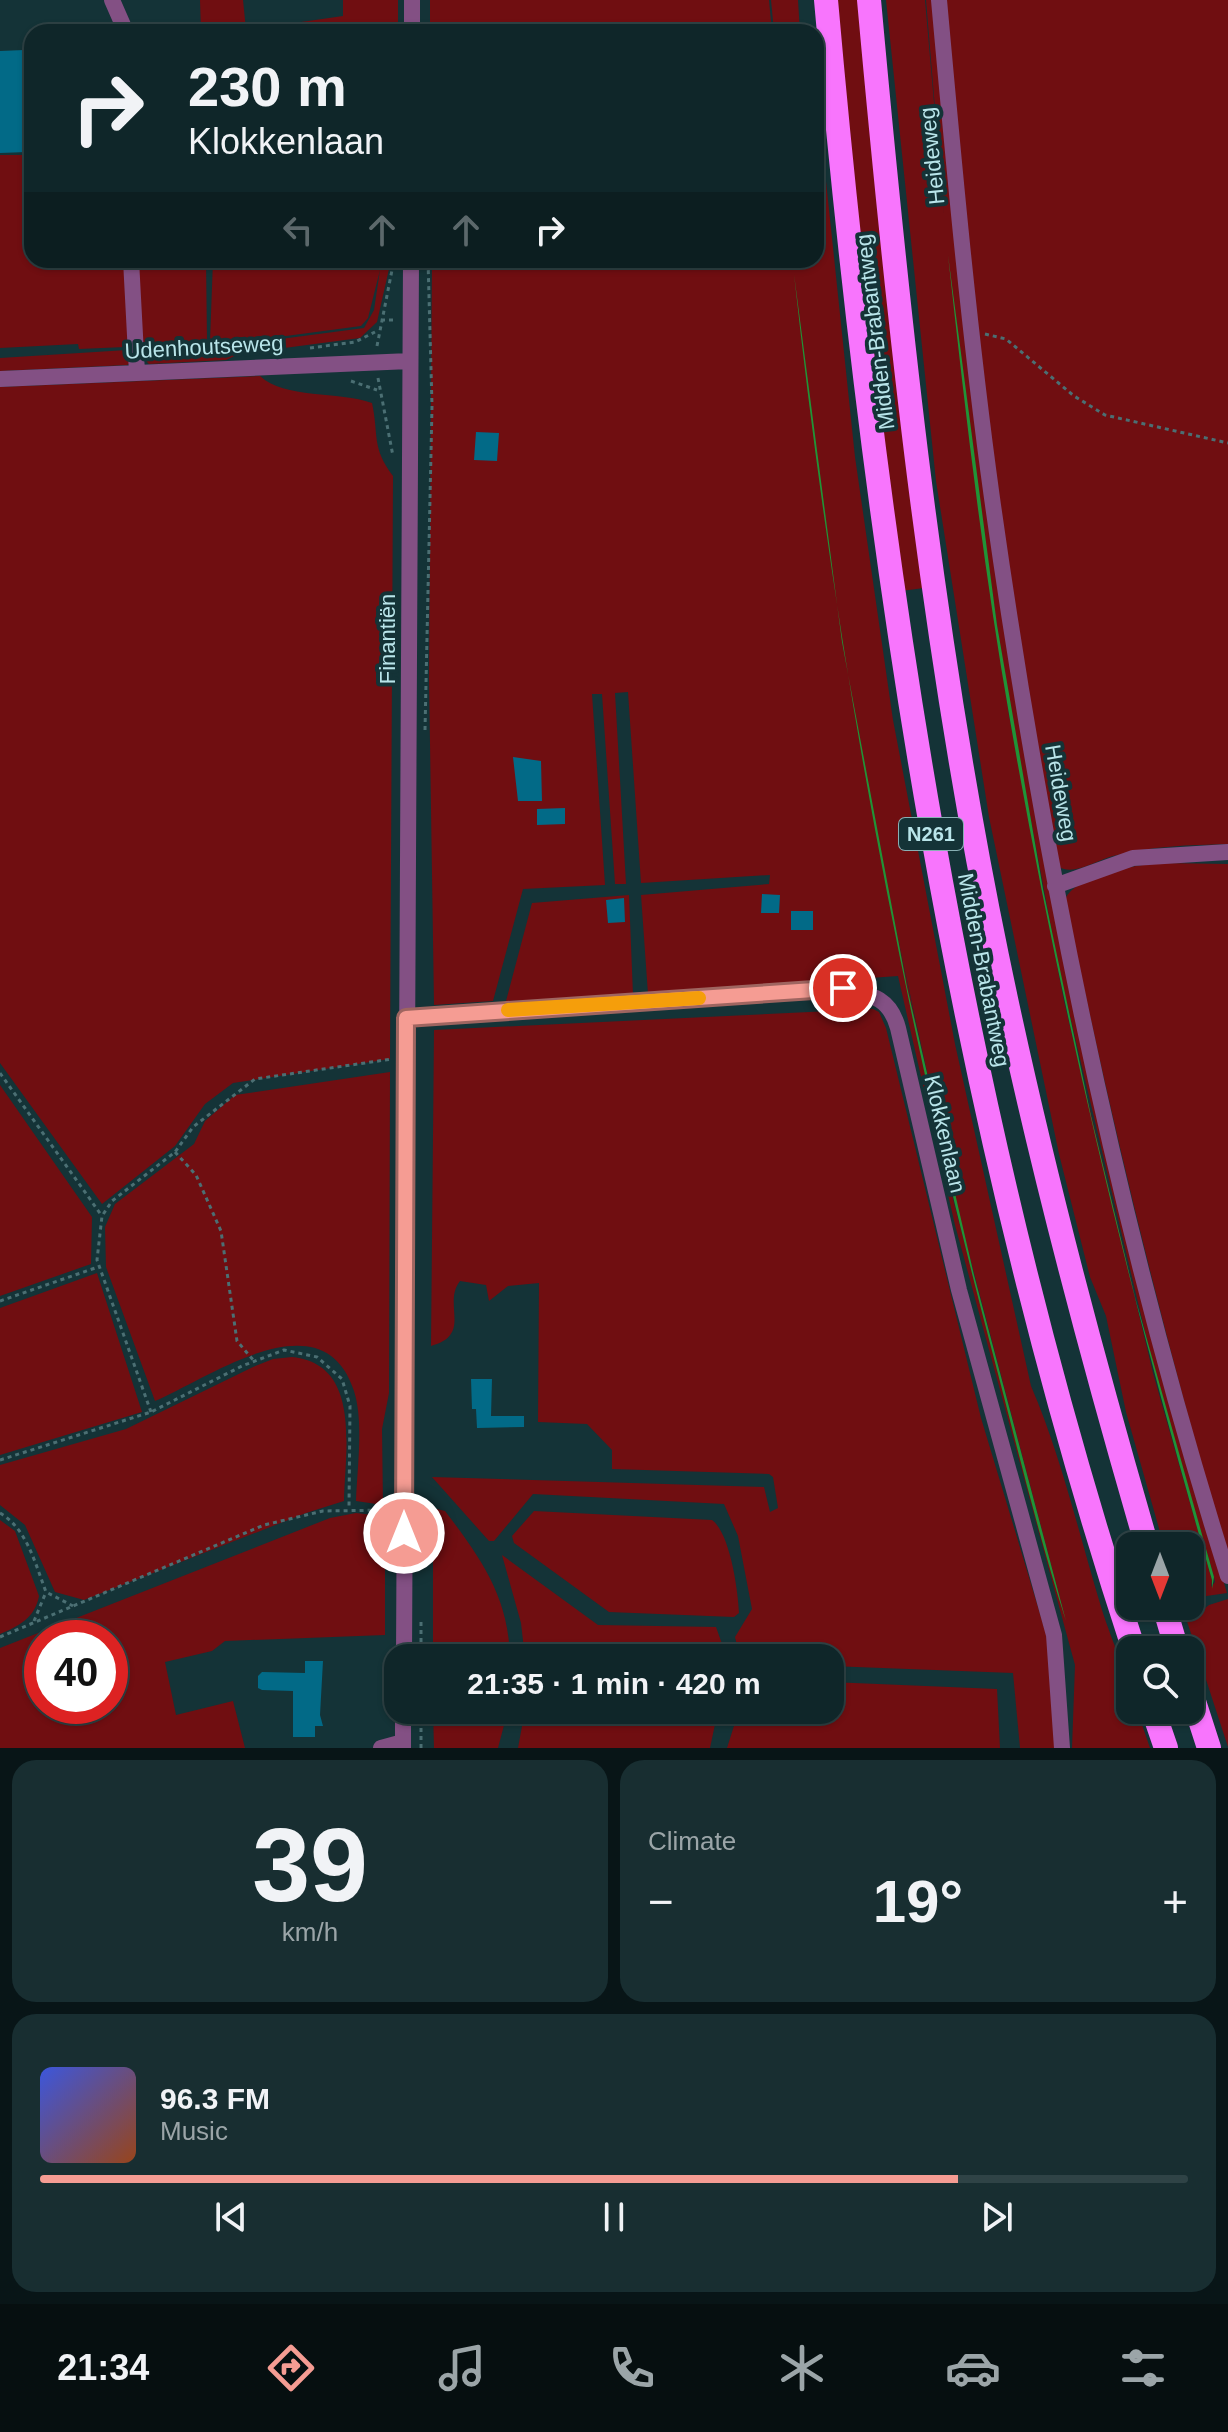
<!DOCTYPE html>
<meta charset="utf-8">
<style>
body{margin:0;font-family:Helvetica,sans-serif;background:#182e31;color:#f1f3f6;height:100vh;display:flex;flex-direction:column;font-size:30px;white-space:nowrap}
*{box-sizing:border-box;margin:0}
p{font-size:26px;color:#9ba5a8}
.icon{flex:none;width:44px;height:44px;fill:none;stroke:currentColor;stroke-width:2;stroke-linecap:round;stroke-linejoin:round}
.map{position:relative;height:1748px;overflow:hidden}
.drawer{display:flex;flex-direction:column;gap:12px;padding:12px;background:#081517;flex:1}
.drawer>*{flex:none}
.hud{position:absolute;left:24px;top:24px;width:800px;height:244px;border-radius:24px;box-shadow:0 2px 6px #0004,0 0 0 2px #2f4346;background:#0f2629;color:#f1f3f6;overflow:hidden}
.needle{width:52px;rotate:180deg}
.controls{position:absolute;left:1116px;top:1532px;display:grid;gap:16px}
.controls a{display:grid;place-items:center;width:88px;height:88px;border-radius:16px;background:#0f2629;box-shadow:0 2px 6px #0004,0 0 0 2px #2f4346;font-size:40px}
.speed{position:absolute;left:24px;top:1620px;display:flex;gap:16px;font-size:40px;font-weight:700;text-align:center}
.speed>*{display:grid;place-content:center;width:104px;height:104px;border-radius:50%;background:#0f2629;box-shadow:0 2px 6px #0004,0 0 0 2px #2f4346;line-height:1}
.speed .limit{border:12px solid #d22;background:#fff;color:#111}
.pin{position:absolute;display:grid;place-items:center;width:68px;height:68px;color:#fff;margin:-34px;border:4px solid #fff;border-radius:50%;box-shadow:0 2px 8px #0007}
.me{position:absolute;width:88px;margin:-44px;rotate:0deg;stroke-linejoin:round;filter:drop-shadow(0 0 6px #0008)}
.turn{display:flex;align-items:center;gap:28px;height:168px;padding:0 32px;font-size:36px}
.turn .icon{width:104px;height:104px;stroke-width:2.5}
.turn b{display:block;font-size:56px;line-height:68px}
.lanes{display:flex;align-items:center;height:76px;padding:0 32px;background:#0003;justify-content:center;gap:40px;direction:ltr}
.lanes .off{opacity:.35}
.big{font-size:60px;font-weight:700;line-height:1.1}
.drawer .widget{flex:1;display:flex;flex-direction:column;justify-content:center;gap:12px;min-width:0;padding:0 28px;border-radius:24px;background:#182e31}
.drawer .dial{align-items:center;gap:0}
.dial b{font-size:104px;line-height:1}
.song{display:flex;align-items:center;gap:24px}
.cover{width:96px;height:96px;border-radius:12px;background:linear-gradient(135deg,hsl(230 70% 55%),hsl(20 70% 35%))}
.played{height:8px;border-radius:4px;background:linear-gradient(90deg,#f59c93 80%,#2f4346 80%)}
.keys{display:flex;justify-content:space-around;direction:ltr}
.heat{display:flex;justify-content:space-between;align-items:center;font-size:44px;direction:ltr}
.drawer .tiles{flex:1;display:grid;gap:12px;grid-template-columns:1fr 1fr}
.widget:last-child{grid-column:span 2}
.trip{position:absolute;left:384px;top:1644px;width:460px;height:80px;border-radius:24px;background:#0f2629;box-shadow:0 2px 6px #0004,0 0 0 2px #2f4346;font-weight:700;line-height:80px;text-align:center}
.menu{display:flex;height:128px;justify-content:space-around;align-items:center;background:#060f10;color:#9ba5a8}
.menu .icon{width:56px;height:56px}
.menu .active{color:#f59c93}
.menu b{font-size:36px;color:#f1f3f6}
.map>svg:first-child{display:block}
.green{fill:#700e11;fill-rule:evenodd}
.water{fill:#209437}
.building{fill:#026a87}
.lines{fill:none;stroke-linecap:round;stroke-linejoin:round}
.path{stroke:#4b6f73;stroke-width:3;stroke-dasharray:4 4;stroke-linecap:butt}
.minor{stroke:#835084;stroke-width:16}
.highway{stroke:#f875fd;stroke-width:24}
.route-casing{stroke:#9f6560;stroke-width:20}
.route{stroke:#f59c93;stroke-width:14}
.slow{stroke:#f59e0b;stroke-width:14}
.labels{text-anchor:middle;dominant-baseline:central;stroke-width:8;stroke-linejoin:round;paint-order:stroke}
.shield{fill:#143337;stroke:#88b0b4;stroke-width:2}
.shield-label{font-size:20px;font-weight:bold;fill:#b9e5ea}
.street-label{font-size:22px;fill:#b9e5ea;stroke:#143337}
</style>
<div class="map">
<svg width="1228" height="1748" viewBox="0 0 1228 1748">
<rect width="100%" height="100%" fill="#143337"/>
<path class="green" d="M200,0H243L246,30L343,16V0H398V32H201Z
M430,0H769L772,32H430Z
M771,0H798L800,32H774Z
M835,0H859L924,588L901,591L884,472Z
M886,0H925L944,217L926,0H934L1024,746L1197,1494L1227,1593L1193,1598L1199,1613L1209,1605L1228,1599V1747L1182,1606H1190V1546H1164L1126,1412L1106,1316L1090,1277L1059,1154L989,817L936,481ZM973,460L1006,687L1059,970L1156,1378L1214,1577L1215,1582L1211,1587L1212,1580L1153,1373L1064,1001L1009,715Z
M945,0H1228V844C1189,845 1151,846 1113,856C1097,860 1074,876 1059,867L1016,627L979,346Z
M816,86L855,457L893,720L955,1044L1031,1386C1062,1458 1079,1535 1102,1610C1112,1642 1130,1678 1130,1710H1137L1150,1748H1072L1075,1665L955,1225L898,976L648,994L641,895L769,884L770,875L641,883L628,692L615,693L626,884H615L602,694H592L605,885L523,889L493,1001L434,1005L429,678L432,260H801L807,266L815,264ZM887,888L956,1205L1066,1621L954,1203Z
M0,155H27L28,175L32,176V260H206L207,341H210L213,260H391L377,322L360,338L239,354L226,360L149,364L141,356L127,365L0,371V358L127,350L125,347L79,349L78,344L0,348ZM380,270L374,310L364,328L234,345L144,349L234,343L361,326L368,318Z
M260,376C284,399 339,391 372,403C379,435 371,447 393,476L390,1059L233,1083L205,1104L175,1146L102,1204L0,1063V387Z
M1160,863L1228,864V1557C1164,1339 1111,1120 1065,899C1076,875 1135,865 1160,863Z
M629,895L633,995L506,1001L532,903Z
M873,1009L879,1012L886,1028L981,1418L1050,1647L1057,1748H1020L1013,1673L830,1666V1658H740L735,1637L752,1609L738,1536L724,1504L533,1494L494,1541H489L432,1477L764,1487L770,1512L778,1508L773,1477L769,1474L612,1469V1450L587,1424L538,1422L539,1283L508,1286L489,1301L486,1285L460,1281C442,1304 473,1335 431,1346L434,1030Z
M390,1072L389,1393L382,1429L383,1505L356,1501C357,1468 364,1423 354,1391C323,1295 209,1378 155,1401L106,1267L105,1227L115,1204L194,1144L205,1121L235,1095Z
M0,1085L92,1217L91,1264L0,1296Z
M97,1273L142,1412L0,1455V1308Z
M292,1357C362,1364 345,1450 344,1501L306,1513L84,1600L55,1592L25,1525L0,1505V1465L126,1429L253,1367L273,1359Z
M437,1509L445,1511C480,1557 509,1597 510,1658H433V1511Z
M534,1511L712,1520C730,1533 738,1590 739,1613L734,1617L609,1612L514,1543L512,1536Z
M356,1513L373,1515L385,1523V1635L225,1641L212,1651L165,1662L176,1715L233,1701L245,1748H0V1648L330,1518ZM42,1638H110V1706H42Z
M0,1520L15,1531L39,1596C35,1618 19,1626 0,1634Z
M502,1555L598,1625L716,1627L727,1658H525L521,1623Z
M830,1682L997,1689L1000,1748H727L739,1710H830Z
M433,1710H508L498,1748H434Z
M525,1710H718L710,1748H518Z"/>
<path class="water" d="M948,255L997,625L1043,889L1091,1116L1135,1297L1214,1577L1212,1589V1580C1130,1296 1060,1010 1010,720C983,566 965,410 948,255Z
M794,274L842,642L907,987L974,1275L1066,1621C1037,1531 1015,1438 991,1347C898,995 833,636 794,274Z"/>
<path class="building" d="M24,50L27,152L0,153V51Z
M476,432L499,433L497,461L474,460Z
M513,757L541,761L542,801H518Z
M565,808V824L537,825V809Z
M762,894L780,895L779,913H761Z
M624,898L625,922L608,923L606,900Z
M791,911H813V930H791Z
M471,1379H492L491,1416H524V1427L477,1428L476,1409H472Z
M305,1661H323L320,1715L323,1726H315V1737H293V1691L262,1690L258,1688V1676L262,1672L305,1673Z"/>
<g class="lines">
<path class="path" d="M381,320H396
M985,334L1006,339L1074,396L1105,415L1228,443
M377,346L394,260
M310,348L355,342L375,332
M378,378L393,456
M351,381L377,390
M425,730L432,406L428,260
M0,1073L102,1216
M175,1152L196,1175L221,1231L237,1341L254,1361
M0,1301L98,1267
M151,1412L97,1260L102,1216L112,1201L175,1152L193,1127L255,1079L392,1059
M0,1460L151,1412L242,1366L284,1350L317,1357L342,1379L350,1406L349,1507
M422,1498V1514
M0,1513C27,1529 35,1563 46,1592L73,1606
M34,1621L46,1592
M0,1637L264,1525L323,1511L390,1510
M421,1658V1622
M388,1703V1663
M421,1748V1710"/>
<path class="minor" d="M112,0L126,32
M939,0C954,166 969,332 992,498C1043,862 1117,1225 1228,1576
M412,32V0
M131,260L137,373
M0,379L410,361
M1055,886L1133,858L1228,852
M406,1018L843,988C872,995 890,998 898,1028L959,1290L1054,1635L1062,1748
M404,1658L411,260
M381,1748L403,1742
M403,1748V1710"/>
<path class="highway" d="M826,0C875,559 958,1115 1134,1650
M869,0C898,320 932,641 997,956C1038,1155 1090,1351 1147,1546
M1164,1606L1177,1650
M1190,1689L1209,1748
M1153,1710L1166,1748"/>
</g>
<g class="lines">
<defs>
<path id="route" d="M404,1533L406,1018L843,988"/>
</defs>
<use href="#route" class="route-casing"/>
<use href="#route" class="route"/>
<path class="slow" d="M508,1010L699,998"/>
</g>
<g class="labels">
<rect class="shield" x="899" y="818" width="64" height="32" rx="6"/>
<g class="shield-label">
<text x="931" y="834">N261</text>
</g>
<g class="street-label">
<text transform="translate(932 156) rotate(-96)">Heideweg</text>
<text transform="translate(875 332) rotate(-97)">Midden-Brabantweg</text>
<text transform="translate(204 347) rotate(-3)">Udenhoutseweg</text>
<text transform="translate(387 639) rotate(-90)">Finantiën</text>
<text transform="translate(1061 793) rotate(80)">Heideweg</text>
<text transform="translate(984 970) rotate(79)">Midden-Brabantweg</text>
<text transform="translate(945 1134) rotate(77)">Klokkenlaan</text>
</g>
</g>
</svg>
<div class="controls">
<a><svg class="needle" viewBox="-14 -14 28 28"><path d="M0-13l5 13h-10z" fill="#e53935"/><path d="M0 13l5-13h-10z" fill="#9ba5a8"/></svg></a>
<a><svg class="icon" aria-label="search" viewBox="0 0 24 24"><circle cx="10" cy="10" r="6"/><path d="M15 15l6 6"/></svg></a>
</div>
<div class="speed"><div class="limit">40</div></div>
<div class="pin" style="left:843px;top:988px;background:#d93025"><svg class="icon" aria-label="arrive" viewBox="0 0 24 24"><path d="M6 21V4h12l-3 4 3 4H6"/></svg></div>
<svg class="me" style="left:404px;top:1533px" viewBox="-20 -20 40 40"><circle r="17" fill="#f59c93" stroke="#fff" stroke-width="3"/><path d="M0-11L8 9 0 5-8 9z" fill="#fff"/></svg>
<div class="trip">21:35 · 1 min · 420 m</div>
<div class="hud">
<div class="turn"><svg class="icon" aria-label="right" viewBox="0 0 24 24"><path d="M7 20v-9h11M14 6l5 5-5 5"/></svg><div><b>230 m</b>Klokkenlaan</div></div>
<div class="lanes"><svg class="icon off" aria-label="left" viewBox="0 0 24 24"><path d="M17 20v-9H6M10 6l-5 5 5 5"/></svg><svg class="icon off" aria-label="ahead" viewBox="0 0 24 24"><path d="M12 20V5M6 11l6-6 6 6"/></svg><svg class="icon off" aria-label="ahead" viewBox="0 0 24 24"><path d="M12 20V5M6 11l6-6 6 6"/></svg><svg class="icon" aria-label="right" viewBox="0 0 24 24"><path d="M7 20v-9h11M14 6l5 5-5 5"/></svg></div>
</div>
</div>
<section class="drawer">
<div class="tiles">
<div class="widget dial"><b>39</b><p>km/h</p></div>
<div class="widget"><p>Climate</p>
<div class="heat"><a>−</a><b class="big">19°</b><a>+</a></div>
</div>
<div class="widget">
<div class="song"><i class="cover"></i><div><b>96.3 FM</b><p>Music</p></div></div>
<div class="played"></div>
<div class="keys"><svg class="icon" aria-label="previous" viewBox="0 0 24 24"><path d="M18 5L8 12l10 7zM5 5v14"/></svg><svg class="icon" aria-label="pause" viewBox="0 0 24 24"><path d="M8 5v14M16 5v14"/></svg><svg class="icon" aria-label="next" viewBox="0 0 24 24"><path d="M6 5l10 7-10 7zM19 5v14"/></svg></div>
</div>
</div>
</section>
<nav class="menu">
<b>21:34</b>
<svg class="icon active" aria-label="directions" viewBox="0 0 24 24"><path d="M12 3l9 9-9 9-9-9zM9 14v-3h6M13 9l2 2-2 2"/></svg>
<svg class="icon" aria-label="music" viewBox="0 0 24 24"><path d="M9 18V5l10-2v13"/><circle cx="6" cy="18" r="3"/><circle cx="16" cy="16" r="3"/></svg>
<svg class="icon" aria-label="phone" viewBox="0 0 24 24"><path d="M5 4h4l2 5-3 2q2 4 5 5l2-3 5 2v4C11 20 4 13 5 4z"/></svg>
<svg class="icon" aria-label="climate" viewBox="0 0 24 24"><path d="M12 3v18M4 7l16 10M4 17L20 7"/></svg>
<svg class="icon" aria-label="car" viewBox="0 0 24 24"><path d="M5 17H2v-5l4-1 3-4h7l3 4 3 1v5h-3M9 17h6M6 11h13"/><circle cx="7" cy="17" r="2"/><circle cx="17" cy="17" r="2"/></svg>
<svg class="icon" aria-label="filters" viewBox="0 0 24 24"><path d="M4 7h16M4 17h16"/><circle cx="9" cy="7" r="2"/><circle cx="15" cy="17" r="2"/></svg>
</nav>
